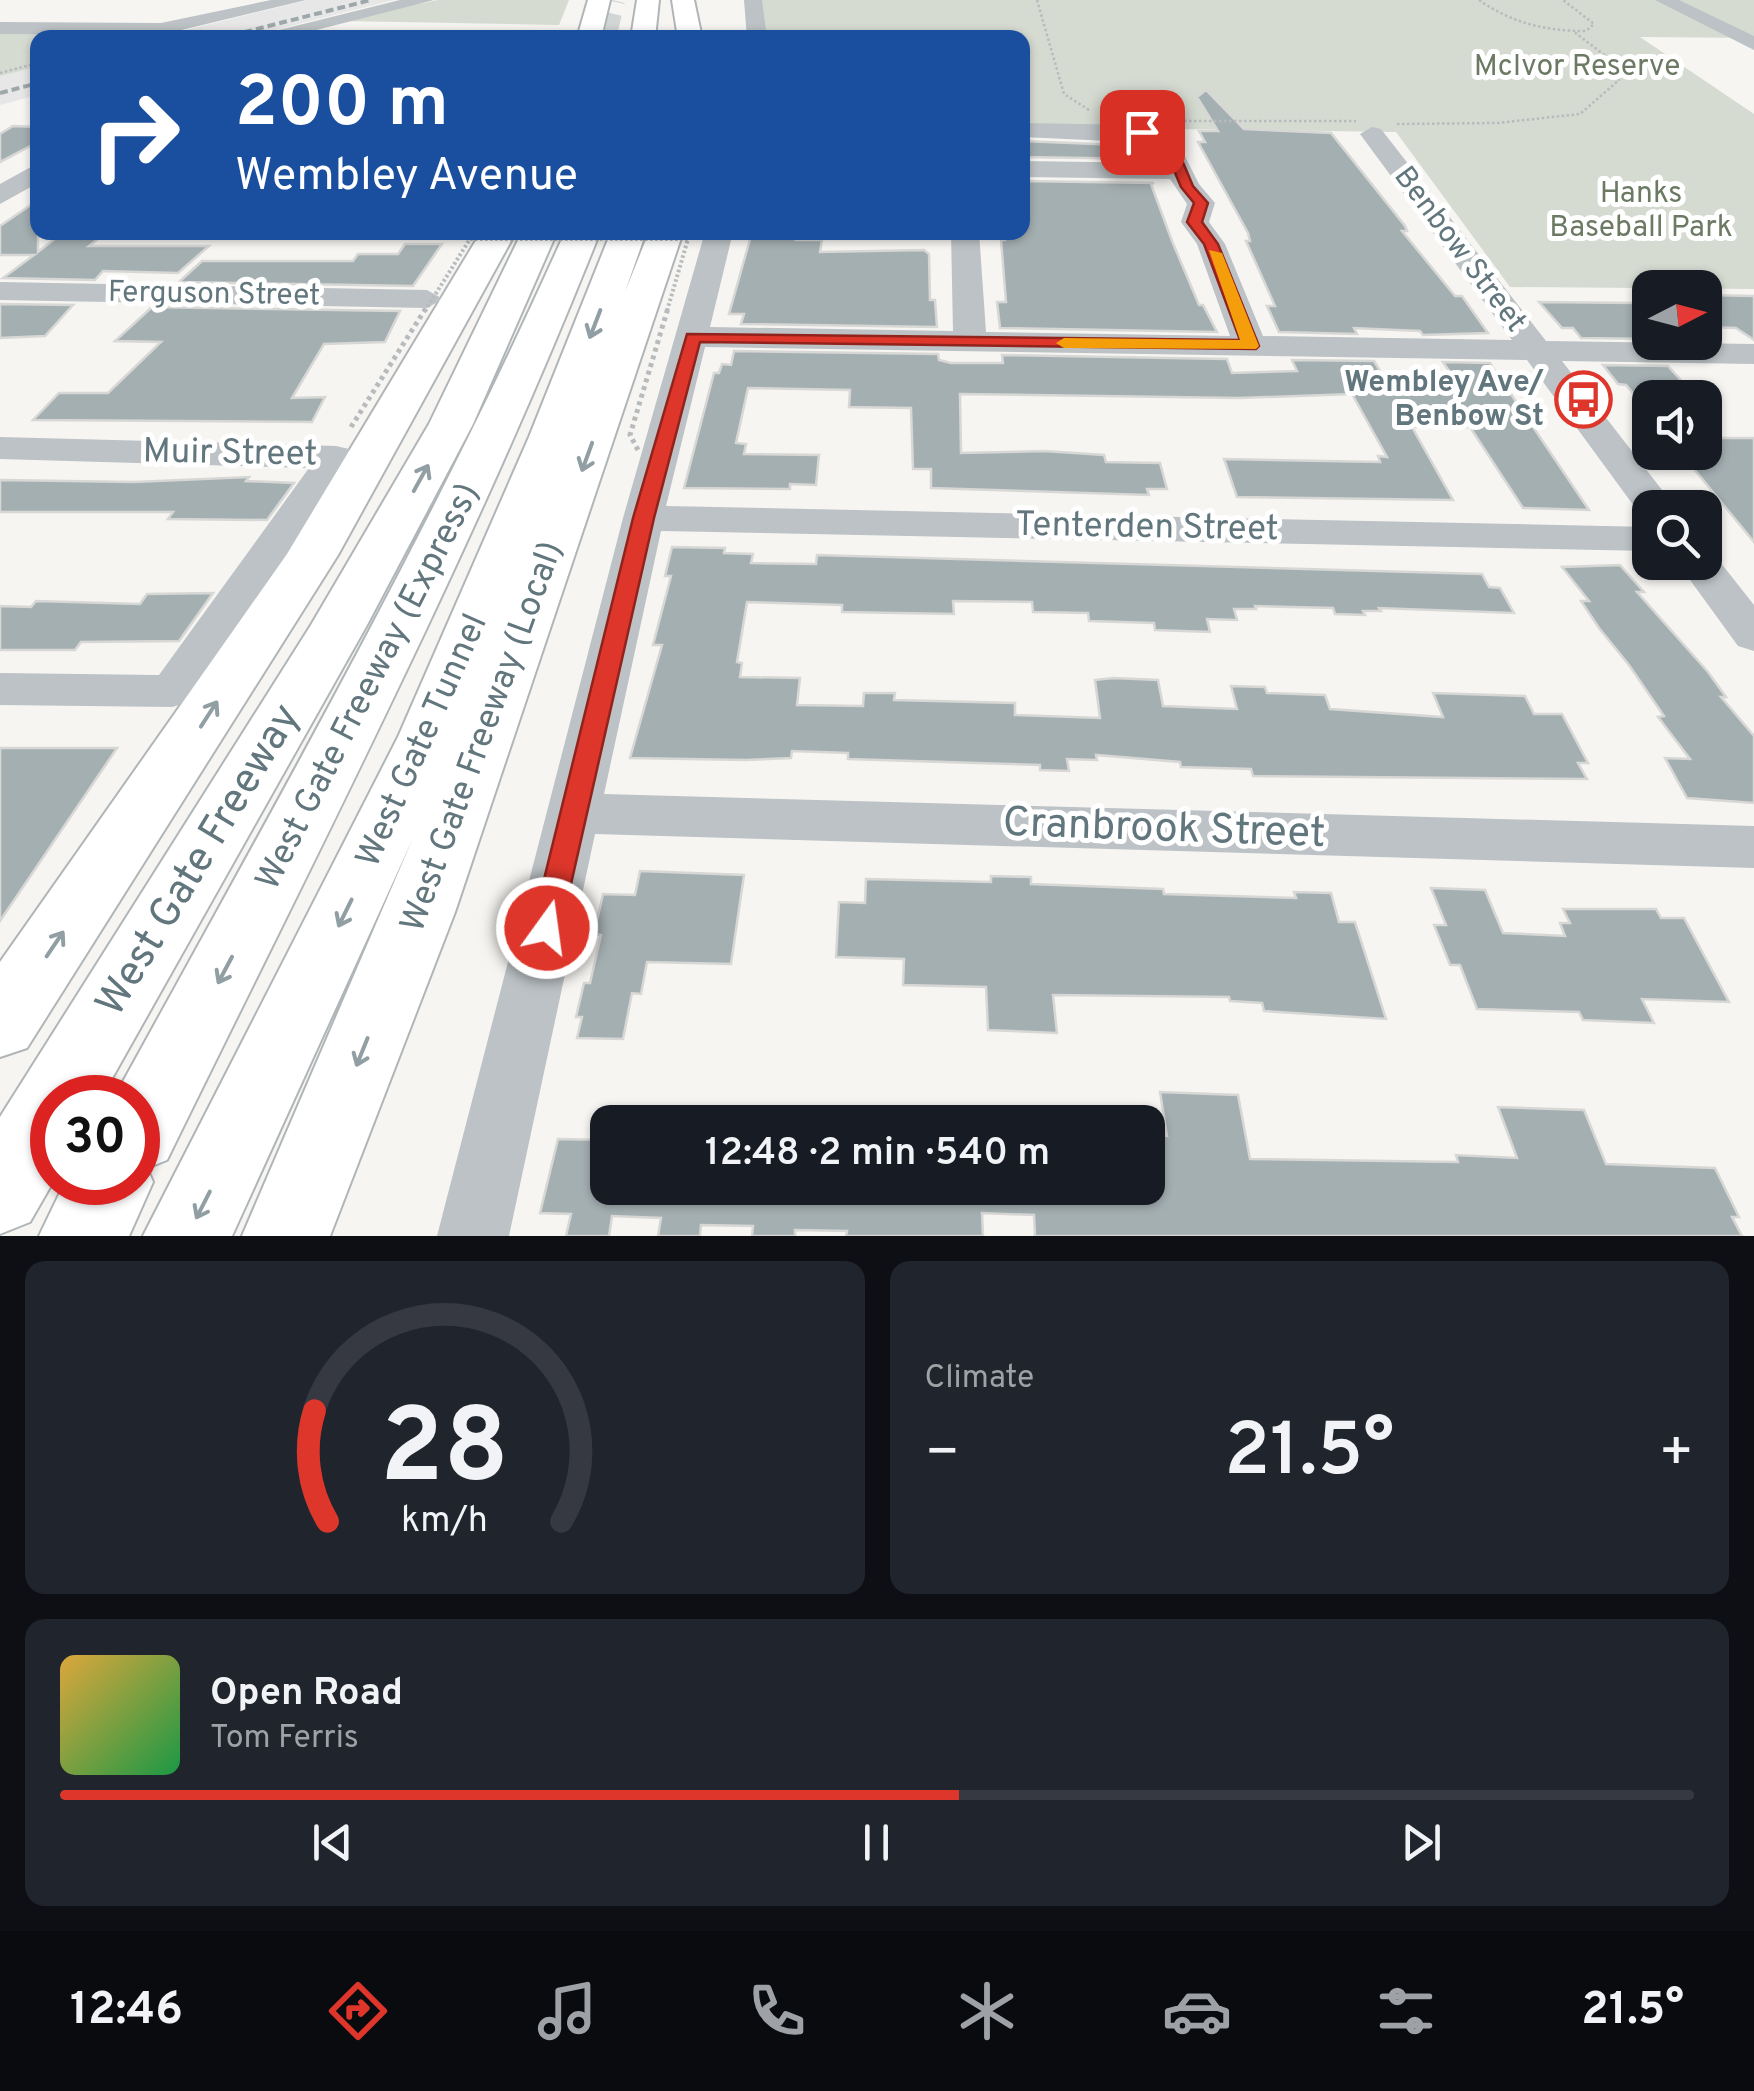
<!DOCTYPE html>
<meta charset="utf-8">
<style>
body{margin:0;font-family:Overpass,sans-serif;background:#20242c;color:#f1f3f6;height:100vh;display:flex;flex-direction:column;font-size:38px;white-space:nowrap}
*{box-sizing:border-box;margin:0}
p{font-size:32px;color:#9ea1a6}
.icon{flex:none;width:55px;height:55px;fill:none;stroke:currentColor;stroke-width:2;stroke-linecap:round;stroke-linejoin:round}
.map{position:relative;height:1236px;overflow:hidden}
.sheet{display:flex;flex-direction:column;gap:25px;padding:25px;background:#0d0f14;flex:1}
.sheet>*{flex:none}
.banner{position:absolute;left:30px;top:30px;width:1000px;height:210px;border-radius:20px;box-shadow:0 2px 8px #0004;background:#1a4fa0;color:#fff;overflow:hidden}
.needle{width:65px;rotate:84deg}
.buttons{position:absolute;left:1632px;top:270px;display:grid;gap:20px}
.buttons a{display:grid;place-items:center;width:90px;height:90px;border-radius:20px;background:#171b24;box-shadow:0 2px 8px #0004;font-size:50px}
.speed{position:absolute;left:30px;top:1075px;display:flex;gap:20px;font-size:50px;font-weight:700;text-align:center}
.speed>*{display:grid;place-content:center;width:130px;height:130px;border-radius:50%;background:#171b24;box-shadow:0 2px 8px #0004;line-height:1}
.speed .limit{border:15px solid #d22;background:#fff;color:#111}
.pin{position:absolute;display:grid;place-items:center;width:85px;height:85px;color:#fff;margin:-42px;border-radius:20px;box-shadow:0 5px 15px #0006}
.me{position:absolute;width:110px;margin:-55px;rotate:14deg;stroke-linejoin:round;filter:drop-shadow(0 0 8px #0008)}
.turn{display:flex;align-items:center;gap:35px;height:210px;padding:0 40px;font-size:45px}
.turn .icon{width:130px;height:130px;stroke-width:2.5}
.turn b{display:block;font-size:70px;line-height:85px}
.big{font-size:75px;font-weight:600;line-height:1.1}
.sheet .card{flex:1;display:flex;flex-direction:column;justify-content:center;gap:15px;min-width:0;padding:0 35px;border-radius:20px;background:#20242c}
.sheet .dial{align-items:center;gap:0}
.dial svg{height:260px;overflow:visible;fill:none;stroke:#363941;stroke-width:7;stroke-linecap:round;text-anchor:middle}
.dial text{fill:#f1f3f6;stroke:none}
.song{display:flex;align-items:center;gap:30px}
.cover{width:120px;height:120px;border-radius:15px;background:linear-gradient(135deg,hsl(40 70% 55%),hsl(140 70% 35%))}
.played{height:10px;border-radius:5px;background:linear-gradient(90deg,#de362b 55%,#363941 55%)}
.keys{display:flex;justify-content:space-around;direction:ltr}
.heat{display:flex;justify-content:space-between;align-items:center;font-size:55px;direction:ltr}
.sheet .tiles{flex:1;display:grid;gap:25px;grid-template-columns:1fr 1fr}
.card:last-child{grid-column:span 2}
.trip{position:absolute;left:590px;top:1105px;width:575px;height:100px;border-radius:20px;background:#171b24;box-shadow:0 2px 8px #0004;font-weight:600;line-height:100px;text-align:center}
.menu{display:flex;height:160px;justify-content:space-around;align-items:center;background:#090b0e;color:#9ea1a6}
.menu .icon{width:70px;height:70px}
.menu .selected{color:#de362b}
.menu b{font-size:45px;color:#f1f3f6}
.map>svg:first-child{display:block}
.built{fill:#e6e7e6}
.green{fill:#d6dbd2}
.building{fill:#a4afb2;stroke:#d7d7d5;stroke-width:2.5}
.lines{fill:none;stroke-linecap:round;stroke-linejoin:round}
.highway-tunnel{stroke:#d1d5d5;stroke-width:26;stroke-dasharray:26 12;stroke-linecap:butt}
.highway-casing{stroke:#b0b5b8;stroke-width:4}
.path{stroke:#b7bbbd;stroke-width:2.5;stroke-dasharray:2.5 2.5;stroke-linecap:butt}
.minor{fill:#bcc2c5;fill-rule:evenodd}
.highway{fill:#fff;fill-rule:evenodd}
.rail{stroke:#9ea7aa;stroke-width:4;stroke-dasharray:8 4;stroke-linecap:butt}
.path-bridge-far1{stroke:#b7bbbd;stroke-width:4;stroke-dasharray:2.5 2.5;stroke-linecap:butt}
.path-bridge{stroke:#b7bbbd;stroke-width:5;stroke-dasharray:4 4;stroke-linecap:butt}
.oneway{stroke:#919fa4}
.route{fill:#de362b;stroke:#90231c;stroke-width:2.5}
.slow{fill:#f59e0b}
.labels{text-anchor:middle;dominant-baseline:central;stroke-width:10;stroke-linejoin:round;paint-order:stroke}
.far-park-label{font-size:30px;fill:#6c7a64;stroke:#fff}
.far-street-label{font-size:30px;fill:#62767d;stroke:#fff}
.far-poi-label{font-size:30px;font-weight:bold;fill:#62767d;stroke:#fff;text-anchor:end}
.street-label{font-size:35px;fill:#62767d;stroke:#fff}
.near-street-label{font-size:42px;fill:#62767d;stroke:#fff}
</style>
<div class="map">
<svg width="1754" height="1236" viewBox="0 0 1754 1236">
<rect width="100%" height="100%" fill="#f6f5f2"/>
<path class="built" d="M308,0H394L247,37H158Z
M37,67V95L0,105V76Z"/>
<path class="green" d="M438,0H569L559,25L336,21Z
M753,0H1754V38L1640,37L1754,114V289L1510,287L1396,132L1023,127L1022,38L757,37Z
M0,30L180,32L158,38H38L37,67L0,76Z"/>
<path class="building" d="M1206,90L1244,129L1331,133L1405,226L1407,231H1402L1455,296H1462L1488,333L1423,335L1420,331L1354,328L1357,334L1279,332L1267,306H1275L1246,241H1250L1248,233L1198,142H1205L1199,131H1218L1197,97Z
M13,126L38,127V142L0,162V134Z
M1022,141L1144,146L1149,159L1022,157Z
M1022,181L1154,183L1151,184L1172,241L1199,305H1203L1217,332L1000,328L997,302H1006L1001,240H1005V233L1022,234Z
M38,200V252L57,237L99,238L89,246H209L178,273L103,271L95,280L3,278L34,255H0V226Z
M752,232H798L796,240H822L820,252L924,250L929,254L930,300H935L937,327L741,324L744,314H729Z
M405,244H442L413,286L179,282L202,261H353L358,254H398Z
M1705,295L1754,296V340L1736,328L1705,327Z
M1539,302L1636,303L1650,319V339L1581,338L1573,328H1562Z
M0,304L73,305L45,336L0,338Z
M152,307L400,311L385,342L324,344L292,398L325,397L312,422L33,420L59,393H108L161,342L115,341Z
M734,351L938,354L939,360L951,363H1003L1002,355L1227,359L1232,373L1297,371L1292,360L1374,361L1388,384L1460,387L1443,362L1490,363L1589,510L1523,508L1470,427H1412L1453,500L1237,497L1224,459L1380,462L1378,456L1387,457L1352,394L1239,398L960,394L961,453L1044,451L1104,455L1106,462L1160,463L1167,489H1147L1149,495L931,488V469H913L911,408L849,407L850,390L748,388L736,443L746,444L744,454L819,455L816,485L790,484V489L684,488L714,373H719L722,364L731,365Z
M1603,365L1668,366L1686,386H1674L1685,398H1637L1626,385L1618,384Z
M1705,438H1754V542L1680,452H1705Z
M249,477L246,481L294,483L267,520L168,519L173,512H0V480L134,482Z
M672,547L725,548L724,553L753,554L751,563L816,564L817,555L1482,574L1489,587L1500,588L1514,613L1379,608L1381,611H1363L1365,615L1335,614L1333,608L1255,606L1256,609H1234L1237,620L1207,619L1210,632L1155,630L1154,623L1089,621L1088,613L1033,612L1032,602L953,601L954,614L842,612V605L747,602L737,662L742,663L740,677L800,678L797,705L863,706L864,693H895L894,700L1015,703V715L1100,718L1095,680L1113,678L1158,680L1163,706L1237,709L1231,686L1265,687L1267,693L1325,695L1330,709L1443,717L1433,693L1525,696L1534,714H1562L1588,763H1578L1587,779L1253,776L1251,769L1181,767L1180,762L1096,755L1097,760L1067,759L1069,771L1040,770V765L848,759V753L792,751L791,758L746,760L630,758L662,645H653L671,576H665Z
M1620,565L1644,592H1637L1708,672L1726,697H1721L1754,736V803L1687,798L1665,758L1690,759L1658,717L1664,716L1629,665L1599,628L1581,601H1589L1562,567Z
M213,593L179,641L81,642L75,650H0V606L31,607L36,601L140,604L147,594Z
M0,748H117L0,921Z
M640,871L744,875L731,964L647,962L641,994L632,993L623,1039L577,1038L582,1017H576L584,983H590L601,935L594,934L603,894L635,895Z
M991,876L1031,877V884L1163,889L1164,894L1296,898L1294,892L1331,893L1339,922H1355L1386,1019L1264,1011L1262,1003L1230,1001L1229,997L1053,995L1057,1033L988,1030L986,987L903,985L904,959L836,957L839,902L865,903L866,879L991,882Z
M1431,888L1485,890L1503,933L1565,936L1560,923H1570L1563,909H1656L1661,918H1684L1729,1002L1642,999L1654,1023L1583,1020L1579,1012L1477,1009L1460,965H1450L1434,925H1446Z
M1160,1092L1238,1095L1250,1159L1458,1162L1456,1155L1517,1158L1498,1107L1584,1110L1606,1164L1715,1168L1739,1217H1732L1742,1236H1035L1034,1215L982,1213L983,1236H846L847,1231L795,1230V1236H752L753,1226L701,1225L700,1236H658L661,1218L612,1216L609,1236H566L571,1214L540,1213L558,1139L608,1140V1188H1148V1135L1167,1136Z"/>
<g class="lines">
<path class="highway-tunnel" d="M603,38L612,0"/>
<defs>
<path id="highway" d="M588,0H610L601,38H577Z
M637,0H659L655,38H631Z
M672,0H694L702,38H678Z
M481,232H516L338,555L27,1048L0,1057V962L287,554Z
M522,232H557L473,424L367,625L101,1098H52L53,1182L30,1222L0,1234V1117L311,625L429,424Z
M565,232H600C474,550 317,853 167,1160L147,1168L153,1182L129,1236H39L65,1182H138V1098H114C271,812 432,530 565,232Z
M611,232H646L625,292L649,232L682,235L455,912L330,1236H242L413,838L232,1236H143L398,737L529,437Z"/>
</defs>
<use href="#highway" class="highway-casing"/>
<path class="path" d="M1037,0L1064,94L1089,110
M1479,0C1512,23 1545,31 1586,31L1594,24L1563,0
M0,73L38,63
M1179,121H1356
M1397,124L1497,123L1580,114L1619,80L1606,71L1620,67L1573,31"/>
<path class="minor" d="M271,0H306L161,35L0,34V22L161,23Z
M400,0H434L285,38L251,37Z
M744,0H762L767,38H747Z
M1655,0H1679L1754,36V50Z
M1022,123L1142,125L1173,133L1199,184L1215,203L1209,222L1225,244L1263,336L1512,340L1360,134L1372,127L1381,129L1546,341L1754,344V364L1562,361L1676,508H1650V519L1642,517L1527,360L705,347L666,506L1650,527V551L661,531L604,794L1754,826V868L595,834L509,1236H437L623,518L705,232H733L710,327L953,331L951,232H979L986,332L1230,336L1197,244L1181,222L1187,204L1170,179L1022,177V161L1163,163L1154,143L1022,137Z
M38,163V183L0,204V184Z
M0,282L427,290L443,299L427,308L0,300Z
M0,437L336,446L349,449L355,457L189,702L172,707L0,705V673L159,675L309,468L0,459Z
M1705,551L1713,553L1754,605V651L1738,646L1677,562H1705Z"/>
<use href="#highway" class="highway"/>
<path class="rail" d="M221,38L371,0
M0,93L38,83"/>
<path class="path-bridge-far1" d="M425,311L470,239H688L667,311"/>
<path class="path-bridge" d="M351,427L426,308
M638,450L630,435L668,308"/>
</g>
<defs><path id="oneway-shaft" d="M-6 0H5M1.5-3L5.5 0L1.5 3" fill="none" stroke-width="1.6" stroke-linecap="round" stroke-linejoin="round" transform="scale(2.5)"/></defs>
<g class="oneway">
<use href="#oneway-shaft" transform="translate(595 324) rotate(111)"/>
<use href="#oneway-shaft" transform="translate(587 457) rotate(110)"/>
<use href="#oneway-shaft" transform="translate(421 478) rotate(-61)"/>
<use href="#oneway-shaft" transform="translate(209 714) rotate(-57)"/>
<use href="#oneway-shaft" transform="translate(345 913) rotate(116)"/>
<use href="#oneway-shaft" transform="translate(55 944) rotate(-56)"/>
<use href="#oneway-shaft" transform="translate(225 970) rotate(118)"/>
<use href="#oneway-shaft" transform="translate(362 1052) rotate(112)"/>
<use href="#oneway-shaft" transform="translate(203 1205) rotate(117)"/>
</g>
<path class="route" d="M1142,129L1173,139L1193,186L1208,203L1202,222L1218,244L1259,346L1256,349L700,342L654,518L561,928L557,937L547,941L536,937L532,928L633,518L687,334L1240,340L1204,244L1187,222L1194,203L1181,187L1163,144L1137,135Z"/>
<path class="slow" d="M1209,250L1222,253L1259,346L1256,349L1064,348L1056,343L1064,338L1240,340Z"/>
<defs>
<symbol id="bus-ring" viewBox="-11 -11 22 22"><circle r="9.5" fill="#fff" stroke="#de362b" stroke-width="1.5"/><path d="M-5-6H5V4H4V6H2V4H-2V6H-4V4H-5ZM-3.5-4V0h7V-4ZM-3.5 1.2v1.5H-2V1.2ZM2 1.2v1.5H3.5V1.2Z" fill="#de362b"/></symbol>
</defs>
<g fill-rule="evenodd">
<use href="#bus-ring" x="1552" y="368" width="63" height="63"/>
</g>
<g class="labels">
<g class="far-park-label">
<text x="1577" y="67">McIvor Reserve</text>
<text x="1641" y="194">Hanks<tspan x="1641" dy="34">Baseball Park</tspan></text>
</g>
<g class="far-street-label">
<text transform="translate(1459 250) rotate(53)">Benbow Street</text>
<text transform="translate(214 295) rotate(1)">Ferguson Street</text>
</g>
<g class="far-poi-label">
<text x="1544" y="383">Wembley Ave/<tspan x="1544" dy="34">Benbow St</tspan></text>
</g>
<g class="street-label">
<text transform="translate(230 454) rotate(1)">Muir Street</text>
<text transform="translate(1147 528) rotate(1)">Tenterden Street</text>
<text transform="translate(369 687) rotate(-63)">West Gate Freeway (Express)</text>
<text transform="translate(483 737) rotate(-70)">West Gate Freeway (Local)</text>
<text transform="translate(423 741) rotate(-66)">West Gate Tunnel</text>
</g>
<g class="near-street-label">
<text transform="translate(1164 830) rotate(2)">Cranbrook Street</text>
<text transform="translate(200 861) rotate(-59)">West Gate Freeway</text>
</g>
</g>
</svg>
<div class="buttons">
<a><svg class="needle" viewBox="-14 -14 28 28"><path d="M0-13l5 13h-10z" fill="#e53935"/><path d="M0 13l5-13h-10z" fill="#9ea1a6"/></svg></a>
<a><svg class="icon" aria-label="sound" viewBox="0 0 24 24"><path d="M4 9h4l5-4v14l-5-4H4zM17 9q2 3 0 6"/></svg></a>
<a><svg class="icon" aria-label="search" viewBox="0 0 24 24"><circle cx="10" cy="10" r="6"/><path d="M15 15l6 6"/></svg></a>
</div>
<div class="speed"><div class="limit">30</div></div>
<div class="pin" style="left:1142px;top:132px;background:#d93025"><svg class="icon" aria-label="arrive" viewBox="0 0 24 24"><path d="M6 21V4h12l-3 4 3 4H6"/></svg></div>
<svg class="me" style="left:547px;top:928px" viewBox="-20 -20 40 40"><circle r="17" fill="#de362b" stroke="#fff" stroke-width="3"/><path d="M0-11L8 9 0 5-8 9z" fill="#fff"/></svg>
<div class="trip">12:48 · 2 min · 540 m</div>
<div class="banner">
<div class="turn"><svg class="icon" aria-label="right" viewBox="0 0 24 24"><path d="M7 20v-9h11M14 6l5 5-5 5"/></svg><div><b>200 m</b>Wembley Avenue</div></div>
</div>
</div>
<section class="sheet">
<div class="tiles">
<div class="card dial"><svg viewBox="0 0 100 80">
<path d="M14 69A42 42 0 1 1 86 69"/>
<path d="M14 69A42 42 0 0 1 10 35" stroke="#de362b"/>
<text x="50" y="56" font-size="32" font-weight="700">28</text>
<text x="50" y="72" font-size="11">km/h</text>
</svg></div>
<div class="card"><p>Climate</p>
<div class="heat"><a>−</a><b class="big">21.5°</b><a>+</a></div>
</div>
<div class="card">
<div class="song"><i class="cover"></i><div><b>Open Road</b><p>Tom Ferris</p></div></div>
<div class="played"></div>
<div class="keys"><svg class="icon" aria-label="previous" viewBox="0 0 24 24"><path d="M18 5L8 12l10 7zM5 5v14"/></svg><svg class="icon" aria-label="pause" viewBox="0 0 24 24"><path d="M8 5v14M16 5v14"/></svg><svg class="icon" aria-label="next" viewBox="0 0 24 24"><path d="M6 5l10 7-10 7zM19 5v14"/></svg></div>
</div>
</div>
</section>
<nav class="menu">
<b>12:46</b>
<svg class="icon selected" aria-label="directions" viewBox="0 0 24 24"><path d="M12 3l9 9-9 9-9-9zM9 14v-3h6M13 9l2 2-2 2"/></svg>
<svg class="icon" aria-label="music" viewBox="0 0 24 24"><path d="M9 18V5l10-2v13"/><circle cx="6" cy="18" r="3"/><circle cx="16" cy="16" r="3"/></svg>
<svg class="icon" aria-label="phone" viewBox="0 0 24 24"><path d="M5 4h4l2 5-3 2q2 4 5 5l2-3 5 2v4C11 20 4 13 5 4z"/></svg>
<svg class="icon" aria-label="climate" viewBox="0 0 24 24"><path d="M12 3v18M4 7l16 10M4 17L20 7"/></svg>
<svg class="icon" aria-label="car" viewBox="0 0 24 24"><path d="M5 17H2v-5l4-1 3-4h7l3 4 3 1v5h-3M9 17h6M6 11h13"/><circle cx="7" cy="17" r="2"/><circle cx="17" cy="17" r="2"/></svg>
<svg class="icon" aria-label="filters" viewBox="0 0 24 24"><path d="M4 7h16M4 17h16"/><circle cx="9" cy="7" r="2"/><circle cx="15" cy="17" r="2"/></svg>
<b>21.5°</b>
</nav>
